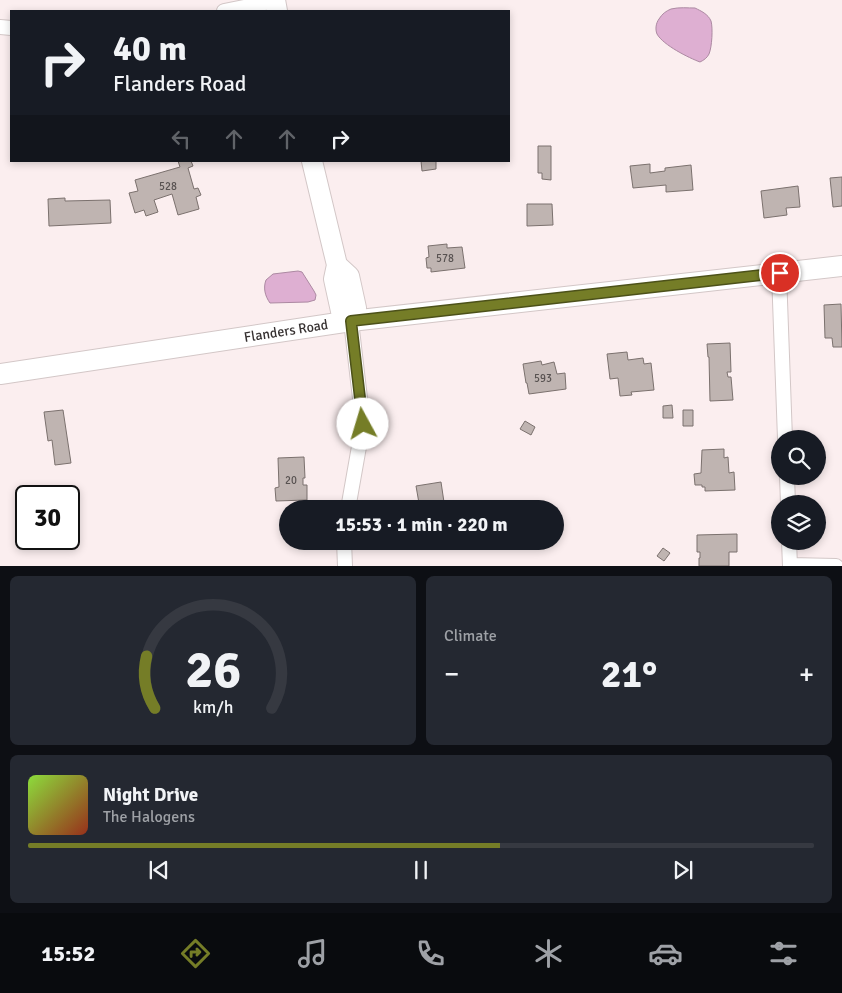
<!DOCTYPE html>
<meta charset="utf-8">
<style>
body{margin:0;font-family:Signika,sans-serif;background:#242831;color:#f1f3f6;height:100vh;display:flex;flex-direction:column;font-size:19px;white-space:nowrap}
*{box-sizing:border-box;margin:0}
p{font-size:16px;color:#9ea1a6}
.icon{flex:none;width:28px;height:28px;fill:none;stroke:currentColor;stroke-width:2;stroke-linecap:round;stroke-linejoin:round}
.map{position:relative;height:566px;overflow:hidden}
.panel{display:flex;flex-direction:column;gap:10px;padding:10px;background:#0d0f14;flex:1}
.panel>*{flex:none}
.hud{position:absolute;left:10px;top:10px;width:500px;height:152px;border-radius:0px;box-shadow:0 2px 8px #0003;background:#171b24;color:#f1f3f6;overflow:hidden}
.controls{position:absolute;left:771px;top:430px;display:grid;gap:10px}
.controls a{display:grid;place-items:center;width:55px;height:55px;border-radius:50%;background:#171b24;box-shadow:0 2px 8px #0003;font-size:25px}
.speed{position:absolute;left:15px;top:485px;display:flex;gap:10px;font-size:25px;font-weight:700;text-align:center}
.speed>*{display:grid;place-content:center;width:65px;height:65px;border-radius:50%;background:#171b24;box-shadow:0 2px 8px #0003;line-height:1}
.speed .limit{border:2px solid #111;border-radius:8px;background:#fff;color:#111}
.pin{position:absolute;display:grid;place-items:center;width:42px;height:42px;color:#fff;margin:-21px;border:2px solid #fff;border-radius:50%;box-shadow:0 1px 5px #0007}
.me{position:absolute;width:55px;margin:-28px;rotate:354deg;stroke-linejoin:round;filter:drop-shadow(0 0 4px #0008)}
.turn{display:flex;align-items:center;gap:18px;height:105px;padding:0 20px;font-size:22px}
.turn .icon{width:65px;height:65px;stroke-width:2.5}
.turn b{display:block;font-size:35px;line-height:42px}
.lanes{display:flex;align-items:center;height:48px;padding:0 20px;background:#0003;justify-content:center;gap:25px;direction:ltr}
.lanes .off{opacity:.35}
.big{font-size:38px;font-weight:700;line-height:1.1}
.panel .card{flex:1;display:flex;flex-direction:column;justify-content:center;gap:8px;min-width:0;padding:0 18px;border-radius:8px;background:#242831}
.panel .dial{align-items:center;gap:0}
.dial svg{height:130px;overflow:visible;fill:none;stroke:#363941;stroke-width:7;stroke-linecap:round;text-anchor:middle}
.dial text{fill:#f1f3f6;stroke:none}
.song{display:flex;align-items:center;gap:15px}
.cover{width:60px;height:60px;border-radius:8px;background:linear-gradient(135deg,hsl(90 70% 55%),hsl(10 70% 35%))}
.played{height:5px;border-radius:2px;background:linear-gradient(90deg,#757d27 60%,#363941 60%)}
.keys{display:flex;justify-content:space-around;direction:ltr}
.heat{display:flex;justify-content:space-between;align-items:center;font-size:28px;direction:ltr}
.panel .tiles{flex:1;display:grid;gap:10px;grid-template-columns:1fr 1fr}
.card:last-child{grid-column:span 2}
.trip{position:absolute;left:279px;top:500px;width:285px;height:50px;border-radius:25px;background:#171b24;box-shadow:0 2px 8px #0003;font-weight:700;line-height:50px;text-align:center}
.dock{display:flex;height:80px;justify-content:space-around;align-items:center;background:#090b0e;color:#9ea1a6}
.dock .icon{width:35px;height:35px}
.dock .current{color:#757d27}
.dock b{font-size:22px;color:#f1f3f6}
.map>svg:first-child{display:block}
.water{fill:#deafd2;stroke:#ac89a2}
.building{fill:#bfb4b1;stroke:#7b716e}
.lines{fill:none;stroke-linecap:round;stroke-linejoin:round}
.street-casing{stroke:#d3c7c7;stroke-width:16}
.secondary-casing{stroke:#d3c7c7;stroke-width:22}
.street{stroke:#fff;stroke-width:14}
.secondary{stroke:#fff;stroke-width:20}
.route-casing{stroke:#4c5119;stroke-width:12}
.route{stroke:#757d27;stroke-width:9}
.labels{text-anchor:middle;dominant-baseline:central;stroke-width:4;stroke-linejoin:round;paint-order:stroke}
.number-label{font-size:11px;fill:#585251}
.street-label{font-size:14px;fill:#363131;stroke:#fff}
</style>
<div class="map">
<svg width="842" height="566" viewBox="0 0 842 566">
<rect width="100%" height="100%" fill="#fbeeef"/>
<path class="water" d="M695,8C701,11 708,14 711,21C713,28 712,47 709,54C707,58 704,60 700,62C689,58 663,45 657,34C655,29 656,23 659,19C662,14 666,11 671,9C679,7 688,8 695,8Z
M298,271L302,272L314,291L316,295L315,300L308,302L270,303C265,296 263,288 266,280L273,274Z"/>
<path class="building" d="M538,146H551V180L542,179V173H538Z
M178,161H191L193,166L188,168L194,189L198,188L201,195L196,197L199,209L178,215L172,194L154,200L158,212L146,216L144,210L135,213L129,193L138,191L135,180L180,167Z
M421,161H436V169L422,171Z
M650,164V173L665,171V168L691,165L693,190L666,192V185L633,188L630,166Z
M842,177V206L833,207L830,178Z
M798,186L800,207L786,208L787,215L764,218L761,191Z
M65,198V201L110,200L111,223L49,226L48,199Z
M527,204H552L553,225L527,226Z
M447,244V248L462,247L465,268L431,272V268H427L426,258L429,257L428,246Z
M841,304L842,347H833L832,338H825L824,305Z
M730,343L731,372H727L728,377H731L733,400L710,401L709,357H708L707,344Z
M627,352L628,360L643,358L644,364L651,363L654,390L631,392L632,395L620,396L618,378L610,379L607,354Z
M541,361L542,365L554,362L557,374L565,373L566,389L529,394L527,383H526L523,364Z
M672,405L673,418H663V406Z
M63,410L71,463L55,465L52,440L48,441L44,412Z
M683,410H693V426H683Z
M525,421L535,427L531,435L520,429Z
M724,449V458L728,457L729,473L734,472L735,490L705,491V487H702V485H695L694,474L701,473L702,450Z
M304,457L305,478H303V485H307V500L276,501L275,488L279,487L278,458Z
M441,482L445,509H420L416,486Z
M737,534V552H729V566H699V558H700V552H697V535Z
M663,548L670,553L664,561L657,556Z"/>
<g class="lines">
<defs>
<path id="street" d="M224,11L275,1
M0,27L11,28
M779,273L785,439
M787,476L788,504
M348,509L363,424L351,321
M344,541L345,566
M789,541L790,566
M790,565L836,566"/>
<path id="secondary" d="M275,0L277,11
M312,161L337,265L334,279L341,311L351,321
M337,265L349,276L356,308L351,321
M0,374L351,321L842,266"/>
</defs>
<use href="#street" class="street-casing"/>
<use href="#secondary" class="secondary-casing"/>
<use href="#street" class="street"/>
<use href="#secondary" class="secondary"/>
</g>
<g class="lines">
<defs>
<path id="route" d="M363,424L351,321L780,273"/>
</defs>
<use href="#route" class="route-casing"/>
<use href="#route" class="route"/>
</g>
<g class="labels">
<g class="number-label">
<text x="168" y="186">528</text>
<text x="445" y="258">578</text>
<text x="543" y="378">593</text>
<text x="291" y="480">20</text>
</g>
<g class="street-label">
<text transform="translate(286 331) rotate(-9)">Flanders Road</text>
</g>
</g>
</svg>
<div class="controls">
<a><svg class="icon" aria-label="search" viewBox="0 0 24 24"><circle cx="10" cy="10" r="6"/><path d="M15 15l6 6"/></svg></a>
<a><svg class="icon" aria-label="layers" viewBox="0 0 24 24"><path d="M12 4l9 5-9 5-9-5zM3 14l9 5 9-5"/></svg></a>
</div>
<div class="speed"><div class="limit">30</div></div>
<div class="pin" style="left:780px;top:273px;background:#d93025"><svg class="icon" aria-label="arrive" viewBox="0 0 24 24"><path d="M6 21V4h12l-3 4 3 4H6"/></svg></div>
<svg class="me" style="left:363px;top:424px" viewBox="-20 -20 40 40"><circle r="19" fill="#fff"/><path d="M0-13L10 11 0 6-10 11z" fill="#757d27"/></svg>
<div class="trip">15:53 · 1 min · 220 m</div>
<div class="hud">
<div class="turn"><svg class="icon" aria-label="right" viewBox="0 0 24 24"><path d="M7 20v-9h11M14 6l5 5-5 5"/></svg><div><b>40 m</b>Flanders Road</div></div>
<div class="lanes"><svg class="icon off" aria-label="left" viewBox="0 0 24 24"><path d="M17 20v-9H6M10 6l-5 5 5 5"/></svg><svg class="icon off" aria-label="ahead" viewBox="0 0 24 24"><path d="M12 20V5M6 11l6-6 6 6"/></svg><svg class="icon off" aria-label="ahead" viewBox="0 0 24 24"><path d="M12 20V5M6 11l6-6 6 6"/></svg><svg class="icon" aria-label="right" viewBox="0 0 24 24"><path d="M7 20v-9h11M14 6l5 5-5 5"/></svg></div>
</div>
</div>
<section class="panel">
<div class="tiles">
<div class="card dial"><svg viewBox="0 0 100 80">
<path d="M14 69A42 42 0 1 1 86 69"/>
<path d="M14 69A42 42 0 0 1 9 37" stroke="#757d27"/>
<text x="50" y="56" font-size="32" font-weight="700">26</text>
<text x="50" y="72" font-size="11">km/h</text>
</svg></div>
<div class="card"><p>Climate</p>
<div class="heat"><a>−</a><b class="big">21°</b><a>+</a></div>
</div>
<div class="card">
<div class="song"><i class="cover"></i><div><b>Night Drive</b><p>The Halogens</p></div></div>
<div class="played"></div>
<div class="keys"><svg class="icon" aria-label="previous" viewBox="0 0 24 24"><path d="M18 5L8 12l10 7zM5 5v14"/></svg><svg class="icon" aria-label="pause" viewBox="0 0 24 24"><path d="M8 5v14M16 5v14"/></svg><svg class="icon" aria-label="next" viewBox="0 0 24 24"><path d="M6 5l10 7-10 7zM19 5v14"/></svg></div>
</div>
</div>
</section>
<nav class="dock">
<b>15:52</b>
<svg class="icon current" aria-label="directions" viewBox="0 0 24 24"><path d="M12 3l9 9-9 9-9-9zM9 14v-3h6M13 9l2 2-2 2"/></svg>
<svg class="icon" aria-label="music" viewBox="0 0 24 24"><path d="M9 18V5l10-2v13"/><circle cx="6" cy="18" r="3"/><circle cx="16" cy="16" r="3"/></svg>
<svg class="icon" aria-label="phone" viewBox="0 0 24 24"><path d="M5 4h4l2 5-3 2q2 4 5 5l2-3 5 2v4C11 20 4 13 5 4z"/></svg>
<svg class="icon" aria-label="climate" viewBox="0 0 24 24"><path d="M12 3v18M4 7l16 10M4 17L20 7"/></svg>
<svg class="icon" aria-label="car" viewBox="0 0 24 24"><path d="M5 17H2v-5l4-1 3-4h7l3 4 3 1v5h-3M9 17h6M6 11h13"/><circle cx="7" cy="17" r="2"/><circle cx="17" cy="17" r="2"/></svg>
<svg class="icon" aria-label="filters" viewBox="0 0 24 24"><path d="M4 7h16M4 17h16"/><circle cx="9" cy="7" r="2"/><circle cx="15" cy="17" r="2"/></svg>
</nav>
